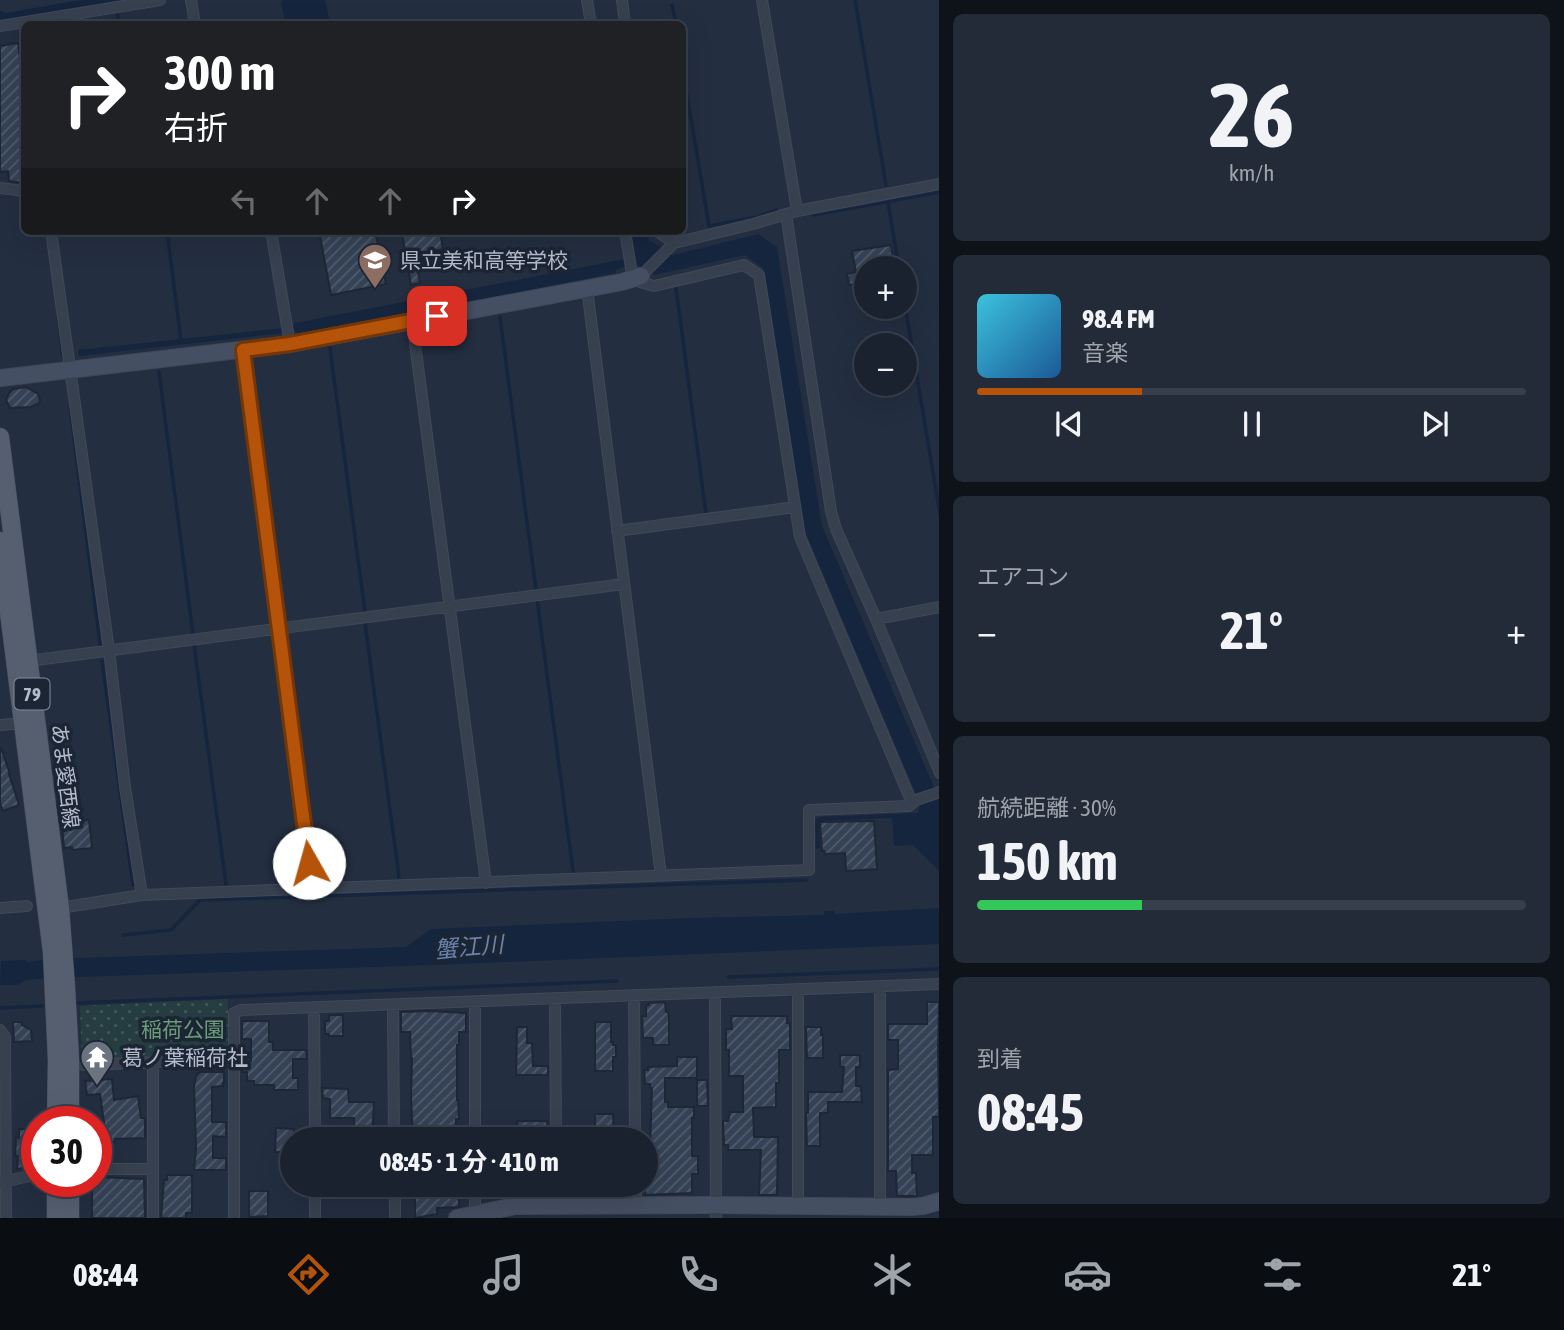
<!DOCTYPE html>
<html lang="ja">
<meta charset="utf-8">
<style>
body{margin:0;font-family:"Asap Condensed","Noto Sans JP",sans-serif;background:#232a38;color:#f1f3f6;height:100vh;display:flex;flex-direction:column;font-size:26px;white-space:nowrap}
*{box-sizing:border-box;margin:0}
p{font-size:23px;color:#9fa4ab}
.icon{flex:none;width:38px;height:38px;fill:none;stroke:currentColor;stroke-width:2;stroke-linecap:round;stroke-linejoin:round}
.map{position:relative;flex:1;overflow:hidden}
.details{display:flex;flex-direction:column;gap:14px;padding:14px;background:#0e131a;width:625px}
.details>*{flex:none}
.hud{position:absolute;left:21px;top:21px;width:665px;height:214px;border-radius:10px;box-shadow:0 7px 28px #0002,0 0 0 2px #383f4c;background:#202124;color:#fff;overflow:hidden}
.buttons{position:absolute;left:854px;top:256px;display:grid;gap:14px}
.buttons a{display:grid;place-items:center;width:63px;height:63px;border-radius:50%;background:#1a2230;box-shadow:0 7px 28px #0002,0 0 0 2px #383f4c;font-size:35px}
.speed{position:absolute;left:21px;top:1106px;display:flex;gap:14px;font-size:35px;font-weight:700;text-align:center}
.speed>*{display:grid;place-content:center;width:91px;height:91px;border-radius:50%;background:#1a2230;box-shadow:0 7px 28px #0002,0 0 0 2px #383f4c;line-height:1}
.speed .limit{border:10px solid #d22;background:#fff;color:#111}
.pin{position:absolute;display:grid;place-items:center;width:60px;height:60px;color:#fff;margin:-30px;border-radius:14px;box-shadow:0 4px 10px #0006}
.me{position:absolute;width:77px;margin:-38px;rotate:353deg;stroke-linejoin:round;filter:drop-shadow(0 0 5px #0008)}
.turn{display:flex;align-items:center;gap:24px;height:147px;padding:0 28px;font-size:32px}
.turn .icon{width:91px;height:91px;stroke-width:2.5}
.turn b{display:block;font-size:49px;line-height:60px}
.lanes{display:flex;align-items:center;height:66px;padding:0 28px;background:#0003;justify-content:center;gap:35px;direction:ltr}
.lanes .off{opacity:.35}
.big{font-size:52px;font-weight:700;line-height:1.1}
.details .widget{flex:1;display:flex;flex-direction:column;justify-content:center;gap:10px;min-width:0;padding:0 24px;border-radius:10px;background:#232a38}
.details .dial{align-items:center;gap:0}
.dial b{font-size:91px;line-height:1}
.song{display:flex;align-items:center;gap:21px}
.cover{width:84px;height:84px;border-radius:10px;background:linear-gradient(135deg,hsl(190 70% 55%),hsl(210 70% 35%))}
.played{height:7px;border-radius:4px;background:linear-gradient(90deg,#b45309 30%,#383f4c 30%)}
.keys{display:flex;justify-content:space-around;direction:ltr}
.heat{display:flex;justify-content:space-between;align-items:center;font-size:38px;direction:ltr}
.charge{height:10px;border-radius:5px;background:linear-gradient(90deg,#34c759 30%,#383f4c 0)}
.trip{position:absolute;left:280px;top:1127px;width:378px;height:70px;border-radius:35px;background:#1a2230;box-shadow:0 7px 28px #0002,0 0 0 2px #383f4c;font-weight:700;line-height:70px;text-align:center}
.menu{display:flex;height:112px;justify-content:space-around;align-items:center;background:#0a0e13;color:#9fa4ab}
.menu .icon{width:49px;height:49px}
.menu .active{color:#b45309}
.menu b{font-size:32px;color:#f1f3f6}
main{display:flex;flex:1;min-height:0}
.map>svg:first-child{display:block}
.grass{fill:url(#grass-dots)}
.water{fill:#16253e}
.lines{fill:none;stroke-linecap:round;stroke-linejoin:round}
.stream{stroke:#16253e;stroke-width:3.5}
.building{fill:url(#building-hatch);stroke:#1e2736;stroke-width:2}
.street-casing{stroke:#414958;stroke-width:12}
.secondary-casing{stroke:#414958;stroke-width:18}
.primary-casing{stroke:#414958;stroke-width:19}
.street{stroke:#37404f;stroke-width:10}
.secondary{stroke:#454f63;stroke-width:16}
.primary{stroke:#555f6f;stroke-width:18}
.route-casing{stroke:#753606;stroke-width:18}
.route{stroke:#b45309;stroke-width:12}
.labels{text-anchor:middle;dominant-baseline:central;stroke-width:7;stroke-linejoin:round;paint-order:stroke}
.shield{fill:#1c2534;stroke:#868e9d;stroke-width:2}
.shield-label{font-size:19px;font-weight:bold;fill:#b4bbca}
.poi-label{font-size:21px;fill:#b4bbca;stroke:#1c2534;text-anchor:start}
.street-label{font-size:21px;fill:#b4bbca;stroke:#1c2534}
.park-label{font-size:21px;fill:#699c77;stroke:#1c2534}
.water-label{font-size:23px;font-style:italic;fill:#6b84ab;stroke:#1c2534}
</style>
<main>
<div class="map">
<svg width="940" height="1218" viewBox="0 0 940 1218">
<defs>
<pattern id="grass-dots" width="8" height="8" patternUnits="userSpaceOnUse" patternTransform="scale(1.75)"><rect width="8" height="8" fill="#253c41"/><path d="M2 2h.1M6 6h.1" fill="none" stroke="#42565b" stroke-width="1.8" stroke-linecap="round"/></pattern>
<pattern id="building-hatch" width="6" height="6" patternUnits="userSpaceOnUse" patternTransform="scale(1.75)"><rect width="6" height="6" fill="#354256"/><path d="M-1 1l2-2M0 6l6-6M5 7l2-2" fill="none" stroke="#505b6d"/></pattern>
</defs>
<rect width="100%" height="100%" fill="#232e40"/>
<path class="grass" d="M228,999L227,1052L223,1055L82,1061L80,1006Z"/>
<path class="water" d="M81,0H131L0,22V10L6,13Z
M285,0H325L330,24H285L281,1Z
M630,231H647L649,240L673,255L758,234L777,247L822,526L937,794H939V871L913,845L894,846L892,818L819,821L820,848L816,849L815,820L819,817L918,813L920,804L805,531L763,268L745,255L654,275L635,264Z
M625,259L626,266L616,270V273L298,335L293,330V326L295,323Z
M283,328L284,333L79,356L78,350Z
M939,908V944L434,965L49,978L26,980L18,985H0L1,961L25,960L27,962L49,959L406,947L431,929L689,918L824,915L825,911H834L835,914Z"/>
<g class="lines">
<path class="stream" d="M855,0L886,185
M672,5L676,24
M117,12L119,24
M20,33L24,69
M682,66L709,226L757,217L776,210
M888,202L899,268
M813,215L940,192
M167,231L181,341
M676,288L706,514
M905,305L940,514
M58,317L63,356
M500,317L536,590
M330,348L365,612
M159,372L193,634
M70,406L100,644
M537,599L573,871
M365,623L399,877
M194,644L226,884
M102,661L133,885
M123,935L171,930L200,900L806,880
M728,977L940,969
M76,1003L617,981
M0,1008L42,1006"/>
</g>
<path class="building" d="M18,43L24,91V183L9,181L8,171L0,172V46Z
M319,231H375L386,284L331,295Z
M414,231H440L443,249L415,255L420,283L411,285L402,233Z
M891,245L894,268H866V282L849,285L847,274L856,272L852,251Z
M26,387L38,394L40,400L39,403L31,407L10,408L6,400L9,393L13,389Z
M0,748H1L10,774H9L19,805L3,811L0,803Z
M89,820L92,848L72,850V847L64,848L62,824Z
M874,821L877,869L846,871L845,853L825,854L824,851H822L820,822Z
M665,1002L666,1012H668L669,1016V1045H653V1038H643L642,1016H646V1005H649V1003Z
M927,1002H939L938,1052L939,1117H933V1155H912V1173H916L917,1196H897L896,1171H888V1070L898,1069V1040H888V1024H927Z
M430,1011L466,1013V1032H459V1045H457V1100H458L459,1119H456V1139H413L411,1097L412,1058H411L410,1032H401V1012Z
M329,1015H343V1036H329V1034H325V1021H329Z
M731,1016H787V1023H790V1050H779V1083H776V1107L753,1108L754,1137H778L777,1195H759L761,1150H728V1145H724L723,1121H728L730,1112H743V1076H729V1050H726V1029H732Z
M242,1021H269V1042H273V1050H306L307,1059H293V1078H298V1090H274V1085H254V1081H247V1072H242V1061H251V1039H242Z
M13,1022H22V1025L31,1030L32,1041L14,1042Z
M595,1022H611V1042H613V1045H616V1057H613V1071H595Z
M517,1027H527V1043H532L533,1066H548V1075H516Z
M806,1027H821V1035H823V1058H807Z
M840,1055H860V1067H856V1086H861L862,1102H828V1113H820V1146H807L806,1113H808V1092H842L844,1067H840Z
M677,1057H697V1078H665V1102H668V1107H694V1118H692V1156H698V1174H692V1193L645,1195L646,1179H649L652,1088H650V1084H645L644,1070H648V1067L677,1066Z
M200,1072H224V1083H223V1086L212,1087V1122H226V1137L213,1136V1158H226V1170H194L196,1148L194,1087L196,1076Z
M112,1079L114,1100L138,1096L141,1118H145V1138L115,1139V1142H112V1161H96V1124L104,1123L100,1094L87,1095L85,1081Z
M697,1080H707L708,1106H697Z
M322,1088L348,1089L349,1102H374L372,1139H354V1118H330V1099L323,1098Z
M595,1114H613L614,1138H595Z
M517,1121H547L548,1134L531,1135V1139H518Z
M276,1128L294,1129V1139H293L292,1143H291V1152H275Z
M19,1129H35V1158H37V1166L17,1169L18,1156H15L16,1137L19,1138Z
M167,1175H192V1213H186V1218H161L164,1180H167Z
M96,1177L144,1179L145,1218H92V1181H96Z
M415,1185H459V1207L437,1208V1214L415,1218Z
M249,1191H268V1216L249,1217Z"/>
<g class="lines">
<defs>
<path id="street" d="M191,0L195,24
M587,0L591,24
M622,0L625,24
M762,0L797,211
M0,26L160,0
M0,188L24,191
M786,214L831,511L836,529L876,619L940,773
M51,231L109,650L125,787L142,895
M271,231L290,344
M625,231L633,280L654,286L744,265L759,275L800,537L912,803
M657,231L674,243
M641,276L674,243L753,224L797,211L940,184
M587,288L661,876
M412,321L486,883
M243,350L312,890
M617,531L795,507
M876,619L940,607
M28,661L624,584
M0,725L23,723
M0,908L27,906
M60,908L142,895L809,870V810L909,806L916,800L940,792
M880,986V1208
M798,991V1206
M715,992L716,1218
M634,995L635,1139
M555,998L556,1139
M475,1002V1139
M393,1005L394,1139
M314,1007L315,1139
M0,1030L5,1037L6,1218
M84,1065L234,1059
M96,1169H153
M0,1183L37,1174
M315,1185V1218
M395,1185V1218
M475,1185V1218
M556,1185V1206
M636,1185V1206
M153,1218V1062
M234,1218V1013L241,1010C474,1002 707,993 940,984"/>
<path id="secondary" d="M0,378L290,344L622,282L641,276
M457,1218L515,1206L716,1205L911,1207L923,1206L940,1201"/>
<path id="primary" d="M0,437L60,908L66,987L70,1059V1122
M0,541L52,952L57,1060L56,1122
M56,1218V1181
M70,1218V1181"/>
</defs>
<use href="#street" class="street-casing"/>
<use href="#secondary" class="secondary-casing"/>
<use href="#primary" class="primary-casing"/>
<use href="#street" class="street"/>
<use href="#secondary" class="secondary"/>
<use href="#primary" class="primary"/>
</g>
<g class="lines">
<defs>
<path id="route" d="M309,863L243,350L290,344L437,316"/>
</defs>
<use href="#route" class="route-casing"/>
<use href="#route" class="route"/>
</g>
<defs>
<symbol id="school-pin" viewBox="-11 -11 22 30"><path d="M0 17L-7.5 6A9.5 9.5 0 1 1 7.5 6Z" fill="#8d6e63" stroke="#1c2534"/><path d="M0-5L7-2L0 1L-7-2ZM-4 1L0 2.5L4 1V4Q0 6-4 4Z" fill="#fff"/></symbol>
<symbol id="temple-pin" viewBox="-11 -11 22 30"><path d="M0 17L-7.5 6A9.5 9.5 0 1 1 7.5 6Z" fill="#6b7280" stroke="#1c2534"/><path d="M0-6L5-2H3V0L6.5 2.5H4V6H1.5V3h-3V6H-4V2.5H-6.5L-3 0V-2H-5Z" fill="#fff"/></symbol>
</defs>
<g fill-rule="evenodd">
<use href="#school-pin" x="356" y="241" width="38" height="52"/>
<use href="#temple-pin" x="78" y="1038" width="38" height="52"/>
</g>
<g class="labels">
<rect class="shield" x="14.5" y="678.5" width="35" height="31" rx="5"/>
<g class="shield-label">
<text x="32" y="694">79</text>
</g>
<g class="poi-label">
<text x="400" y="260">県立美和高等学校</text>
<text x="122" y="1057">葛ノ葉稲荷社</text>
</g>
<g class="street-label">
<text transform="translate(66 776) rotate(83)">あま愛西線</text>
</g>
<g class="park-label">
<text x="183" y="1029">稲荷公園</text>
</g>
<g class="water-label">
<text transform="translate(469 947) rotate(-5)">蟹江川</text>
</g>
</g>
</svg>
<div class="buttons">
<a>+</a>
<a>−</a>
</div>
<div class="speed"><div class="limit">30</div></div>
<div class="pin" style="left:437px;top:316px;background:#d93025"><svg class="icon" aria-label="arrive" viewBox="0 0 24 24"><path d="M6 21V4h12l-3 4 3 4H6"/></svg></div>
<svg class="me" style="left:309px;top:863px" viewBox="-20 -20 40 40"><circle r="19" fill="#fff"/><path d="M0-13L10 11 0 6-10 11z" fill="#b45309"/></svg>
<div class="trip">08:45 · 1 分 · 410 m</div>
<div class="hud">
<div class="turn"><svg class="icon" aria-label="right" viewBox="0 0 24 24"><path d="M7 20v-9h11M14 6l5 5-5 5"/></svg><div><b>300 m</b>右折</div></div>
<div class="lanes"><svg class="icon off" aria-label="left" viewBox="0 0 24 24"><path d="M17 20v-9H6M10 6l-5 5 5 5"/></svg><svg class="icon off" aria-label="ahead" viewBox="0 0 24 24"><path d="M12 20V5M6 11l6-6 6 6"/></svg><svg class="icon off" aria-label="ahead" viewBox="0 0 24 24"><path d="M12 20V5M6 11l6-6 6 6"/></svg><svg class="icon" aria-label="right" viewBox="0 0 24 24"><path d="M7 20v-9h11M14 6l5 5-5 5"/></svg></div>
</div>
</div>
<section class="details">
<div class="widget dial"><b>26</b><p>km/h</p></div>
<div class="widget">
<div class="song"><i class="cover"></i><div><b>98.4 FM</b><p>音楽</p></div></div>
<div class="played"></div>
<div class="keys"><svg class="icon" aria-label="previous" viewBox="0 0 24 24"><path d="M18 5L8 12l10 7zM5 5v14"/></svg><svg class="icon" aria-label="pause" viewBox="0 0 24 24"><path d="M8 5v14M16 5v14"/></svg><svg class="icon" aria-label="next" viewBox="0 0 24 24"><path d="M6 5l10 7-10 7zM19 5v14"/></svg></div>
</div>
<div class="widget"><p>エアコン</p>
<div class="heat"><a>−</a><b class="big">21°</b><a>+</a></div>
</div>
<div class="widget"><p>航続距離 · 30%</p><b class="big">150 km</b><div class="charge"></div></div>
<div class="widget"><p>到着</p><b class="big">08:45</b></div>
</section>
</main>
<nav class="menu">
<b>08:44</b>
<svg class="icon active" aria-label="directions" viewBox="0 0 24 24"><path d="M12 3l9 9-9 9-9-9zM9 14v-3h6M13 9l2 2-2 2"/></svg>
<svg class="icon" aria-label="music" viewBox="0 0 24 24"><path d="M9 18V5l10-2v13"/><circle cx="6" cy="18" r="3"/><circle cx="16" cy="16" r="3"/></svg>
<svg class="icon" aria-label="phone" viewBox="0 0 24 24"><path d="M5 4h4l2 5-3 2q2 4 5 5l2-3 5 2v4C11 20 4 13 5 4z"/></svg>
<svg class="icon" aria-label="climate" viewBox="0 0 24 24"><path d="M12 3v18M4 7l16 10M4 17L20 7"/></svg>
<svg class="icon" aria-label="car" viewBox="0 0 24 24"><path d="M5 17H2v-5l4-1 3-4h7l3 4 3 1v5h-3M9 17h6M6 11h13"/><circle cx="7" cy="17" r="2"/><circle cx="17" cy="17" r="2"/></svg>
<svg class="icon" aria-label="filters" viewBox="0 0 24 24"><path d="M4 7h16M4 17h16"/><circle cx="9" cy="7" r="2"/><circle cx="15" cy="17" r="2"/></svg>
<b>21°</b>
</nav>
